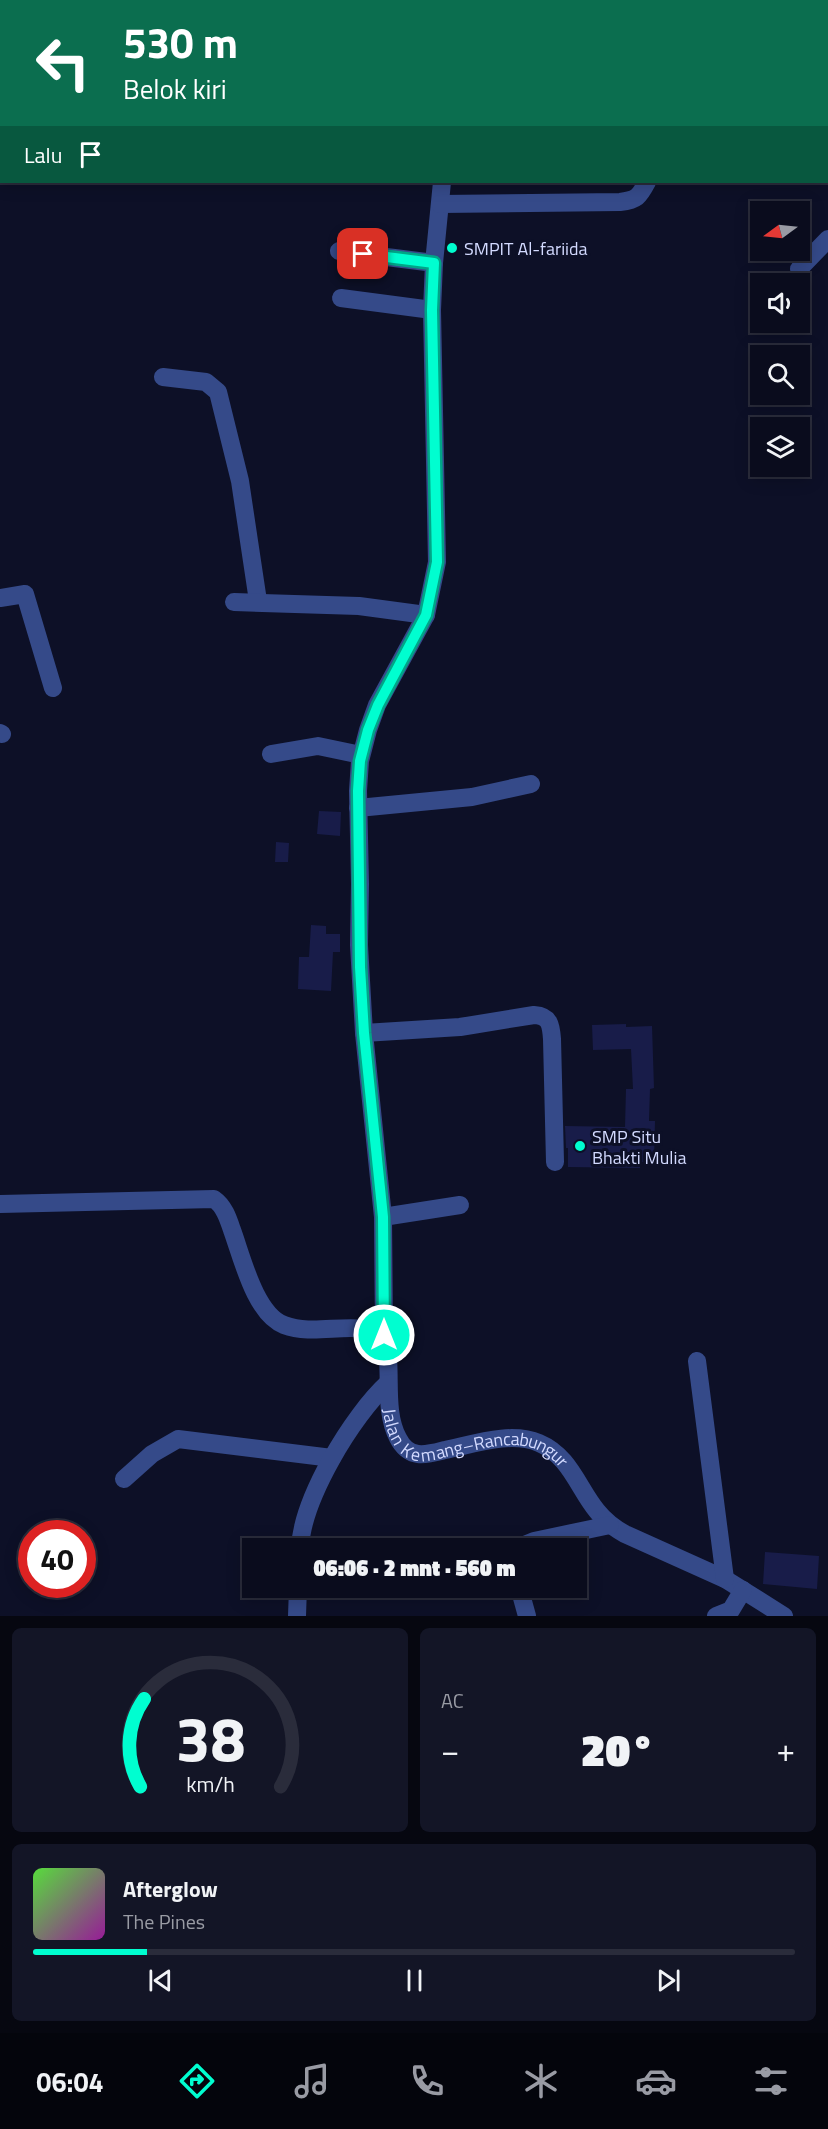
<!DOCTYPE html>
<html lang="id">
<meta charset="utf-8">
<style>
body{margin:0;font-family:"Titillium Web",sans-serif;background:#131526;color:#f1f3f6;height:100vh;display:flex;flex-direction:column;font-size:22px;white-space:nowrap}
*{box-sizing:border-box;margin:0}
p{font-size:20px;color:#999ba4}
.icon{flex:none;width:33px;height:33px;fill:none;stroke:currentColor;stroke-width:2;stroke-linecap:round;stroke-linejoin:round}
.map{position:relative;height:1616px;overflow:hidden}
.sheet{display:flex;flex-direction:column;gap:12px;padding:12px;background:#060710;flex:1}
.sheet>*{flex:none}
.hud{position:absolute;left:0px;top:0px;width:828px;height:183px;box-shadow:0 3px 15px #0003,0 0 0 2px #2a2c3b;background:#0b6e4f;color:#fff;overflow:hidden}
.needle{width:39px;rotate:255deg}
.tools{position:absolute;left:750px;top:201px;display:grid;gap:12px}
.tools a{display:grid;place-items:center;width:60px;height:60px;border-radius:0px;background:#0a0c1d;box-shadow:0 3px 15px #0003,0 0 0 2px #2a2c3b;font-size:30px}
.speed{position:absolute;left:18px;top:1520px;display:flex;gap:12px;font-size:30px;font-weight:700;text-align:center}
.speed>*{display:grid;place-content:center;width:78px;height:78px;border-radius:50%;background:#0a0c1d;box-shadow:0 3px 15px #0003,0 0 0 2px #2a2c3b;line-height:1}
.speed .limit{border:9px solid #d22;background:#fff;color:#111}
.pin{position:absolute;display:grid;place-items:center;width:51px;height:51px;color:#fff;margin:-26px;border-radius:12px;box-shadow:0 3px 9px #0006}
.me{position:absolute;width:66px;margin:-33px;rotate:0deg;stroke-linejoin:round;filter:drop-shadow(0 0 4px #0008)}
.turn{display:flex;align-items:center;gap:21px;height:126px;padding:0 24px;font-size:27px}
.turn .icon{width:78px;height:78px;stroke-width:2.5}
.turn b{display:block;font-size:42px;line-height:51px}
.then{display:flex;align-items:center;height:57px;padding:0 24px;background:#0003;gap:12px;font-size:22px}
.big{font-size:45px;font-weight:800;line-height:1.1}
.sheet .card{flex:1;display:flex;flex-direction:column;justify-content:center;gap:9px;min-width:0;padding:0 21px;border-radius:9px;background:#131526}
.sheet .dial{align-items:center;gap:0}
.dial svg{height:156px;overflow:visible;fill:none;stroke:#2a2c3b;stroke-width:7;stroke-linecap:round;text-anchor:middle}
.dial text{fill:#f1f3f6;stroke:none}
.song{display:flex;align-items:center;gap:18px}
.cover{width:72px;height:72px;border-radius:9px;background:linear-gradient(135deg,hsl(110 70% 55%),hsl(300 70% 35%))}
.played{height:6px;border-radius:3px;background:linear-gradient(90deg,#00fed0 15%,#2a2c3b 15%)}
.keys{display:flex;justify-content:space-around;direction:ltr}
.heat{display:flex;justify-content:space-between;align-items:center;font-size:33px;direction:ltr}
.sheet .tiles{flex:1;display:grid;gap:12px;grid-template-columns:1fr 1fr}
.card:last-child{grid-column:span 2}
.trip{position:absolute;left:242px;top:1538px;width:345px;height:60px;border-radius:0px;background:#0a0c1d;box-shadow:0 3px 15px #0003,0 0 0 2px #2a2c3b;font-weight:800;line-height:60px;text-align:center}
.tab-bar{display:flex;height:96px;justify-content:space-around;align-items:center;background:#04050c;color:#999ba4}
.tab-bar .icon{width:42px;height:42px}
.tab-bar .current{color:#00fed0}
.tab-bar b{font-size:27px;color:#f1f3f6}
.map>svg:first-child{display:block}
.building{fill:#181c49}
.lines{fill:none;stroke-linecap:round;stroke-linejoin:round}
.minor{stroke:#354a89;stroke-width:18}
.route-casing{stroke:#00a587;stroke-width:15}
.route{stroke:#00fed0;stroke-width:10}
.poi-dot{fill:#00fed0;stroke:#0d1027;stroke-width:2}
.labels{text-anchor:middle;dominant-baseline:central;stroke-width:6;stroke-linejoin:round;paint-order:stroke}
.poi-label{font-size:18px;fill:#d3daff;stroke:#0d1027;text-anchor:start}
.street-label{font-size:18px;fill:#d3daff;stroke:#0d1027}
</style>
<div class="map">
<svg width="828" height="1616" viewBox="0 0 828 1616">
<rect width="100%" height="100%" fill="#0d1027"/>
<path class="building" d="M319,811L341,812L340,836L317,834Z
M276,842L289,843L288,862H275Z
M311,925L326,926V934H340V952H333L331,991L298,989L299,957H309Z
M626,1024V1027L652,1026L654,1088L650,1089L649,1121H655L654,1162H640V1168L568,1167V1148H566L565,1126L625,1127L626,1089H633L631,1049L593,1050L592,1025Z
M765,1552L819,1556L817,1589L763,1584Z"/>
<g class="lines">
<g class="minor">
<path d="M443,0V2"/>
<path d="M784,0V2"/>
<path d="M561,2V0"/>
<path d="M616,2V0"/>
<path d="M669,2V0"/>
<path d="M826,163L828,165"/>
<path id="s1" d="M442,182L434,263L432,310L437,562L426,615L377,705L368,730L360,761L358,791L360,884L359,945L364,1033L383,1217L384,1335C394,1366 382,1408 398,1438C402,1446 409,1453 418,1454C427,1455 437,1452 445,1450C474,1444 511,1431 539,1443C570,1456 578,1488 597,1511C605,1521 614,1528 625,1534L725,1579L784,1616"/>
<path d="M440,204L620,202C637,200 639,197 647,182"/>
<path d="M339,251L434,263"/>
<path d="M799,269L828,239"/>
<path d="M341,298L432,310"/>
<path d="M163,377L206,382L218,392L240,481L258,601"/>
<path d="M0,598L25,594L53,688"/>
<path d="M234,602L359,606L426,615"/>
<path d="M0,733L2,734"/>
<path d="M271,754L318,746L361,755"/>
<path d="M358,808L472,797L531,784"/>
<path d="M364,1033L460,1027L534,1015C550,1016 551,1025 552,1039L555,1162"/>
<path d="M0,1204L214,1199C224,1206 228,1218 232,1230C242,1257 255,1314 284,1325C311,1335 338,1325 366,1329C372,1330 378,1333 384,1335"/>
<path d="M383,1217L460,1205"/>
<path d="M697,1361L725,1579"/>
<path d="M124,1479L152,1454L178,1439L332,1458"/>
<path d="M300,1548C302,1499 352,1416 388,1383"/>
<path d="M517,1548L534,1541L610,1525"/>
<path d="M519,1587L527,1616"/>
<path d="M297,1616L298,1587"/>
<path d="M716,1616L731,1610L743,1590"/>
</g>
</g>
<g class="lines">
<defs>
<path id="route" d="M363,254L434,263L432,310L437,562L426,615L378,705L368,730L360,761L358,791L360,967L364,1033L383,1217L384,1335"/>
</defs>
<use href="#route" class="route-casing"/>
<use href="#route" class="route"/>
</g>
<g class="poi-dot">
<circle cx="452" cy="248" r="6"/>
<circle cx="580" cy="1146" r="6"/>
</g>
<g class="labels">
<g class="poi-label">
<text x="464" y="248">SMPIT Al-fariida</text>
<text x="592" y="1136">SMP Situ<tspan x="592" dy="21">Bhakti Mulia</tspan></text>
</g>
<g class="street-label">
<text stroke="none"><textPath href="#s1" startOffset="1352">Jalan Kemang–Rancabungur</textPath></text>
</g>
</g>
</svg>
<div class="tools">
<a><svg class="needle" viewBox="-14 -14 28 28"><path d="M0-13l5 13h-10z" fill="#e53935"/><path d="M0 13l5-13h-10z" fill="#999ba4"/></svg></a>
<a><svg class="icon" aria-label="sound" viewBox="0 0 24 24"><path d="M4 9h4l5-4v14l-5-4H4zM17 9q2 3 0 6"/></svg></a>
<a><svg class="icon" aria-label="search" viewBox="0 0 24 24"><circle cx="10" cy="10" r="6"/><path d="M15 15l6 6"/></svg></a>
<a><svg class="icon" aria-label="layers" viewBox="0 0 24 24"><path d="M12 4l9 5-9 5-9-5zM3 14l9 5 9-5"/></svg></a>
</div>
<div class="speed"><div class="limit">40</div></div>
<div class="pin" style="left:363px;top:254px;background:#d93025"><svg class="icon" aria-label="arrive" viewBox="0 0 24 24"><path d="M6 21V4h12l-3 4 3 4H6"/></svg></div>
<svg class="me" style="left:384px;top:1335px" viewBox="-20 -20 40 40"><circle r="17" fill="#00fed0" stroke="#fff" stroke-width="3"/><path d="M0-11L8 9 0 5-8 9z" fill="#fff"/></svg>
<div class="trip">06:06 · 2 mnt · 560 m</div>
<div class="hud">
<div class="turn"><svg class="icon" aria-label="left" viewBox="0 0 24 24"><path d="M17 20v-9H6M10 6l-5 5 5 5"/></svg><div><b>530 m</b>Belok kiri</div></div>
<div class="then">Lalu<svg class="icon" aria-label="arrive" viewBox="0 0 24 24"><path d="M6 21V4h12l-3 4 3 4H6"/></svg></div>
</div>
</div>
<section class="sheet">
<div class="tiles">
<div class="card dial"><svg viewBox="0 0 100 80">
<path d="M14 69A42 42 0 1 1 86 69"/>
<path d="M14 69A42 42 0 0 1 16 24" stroke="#00fed0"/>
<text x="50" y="56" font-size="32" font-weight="700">38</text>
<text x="50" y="72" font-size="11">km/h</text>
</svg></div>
<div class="card"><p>AC</p>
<div class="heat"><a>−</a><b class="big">20°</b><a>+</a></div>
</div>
<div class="card">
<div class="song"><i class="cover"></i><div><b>Afterglow</b><p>The Pines</p></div></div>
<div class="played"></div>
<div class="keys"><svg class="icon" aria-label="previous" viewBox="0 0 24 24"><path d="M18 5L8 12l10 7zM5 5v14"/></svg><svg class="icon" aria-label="pause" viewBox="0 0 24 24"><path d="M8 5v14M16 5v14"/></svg><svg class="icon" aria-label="next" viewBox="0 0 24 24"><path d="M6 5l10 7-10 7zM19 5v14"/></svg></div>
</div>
</div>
</section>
<nav class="tab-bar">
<b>06:04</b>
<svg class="icon current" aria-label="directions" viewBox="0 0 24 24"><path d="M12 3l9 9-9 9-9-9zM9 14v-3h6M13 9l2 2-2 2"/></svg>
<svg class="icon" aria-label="music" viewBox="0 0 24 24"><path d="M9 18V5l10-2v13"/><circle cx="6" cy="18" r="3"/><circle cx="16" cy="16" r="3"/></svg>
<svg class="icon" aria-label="phone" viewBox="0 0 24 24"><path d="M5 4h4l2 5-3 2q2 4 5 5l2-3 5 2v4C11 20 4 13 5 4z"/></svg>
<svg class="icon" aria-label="climate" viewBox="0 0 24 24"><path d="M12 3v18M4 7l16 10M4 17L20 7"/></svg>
<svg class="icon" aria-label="car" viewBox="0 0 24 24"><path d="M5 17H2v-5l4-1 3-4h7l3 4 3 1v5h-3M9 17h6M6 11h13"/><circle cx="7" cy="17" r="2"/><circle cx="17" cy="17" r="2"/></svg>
<svg class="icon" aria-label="filters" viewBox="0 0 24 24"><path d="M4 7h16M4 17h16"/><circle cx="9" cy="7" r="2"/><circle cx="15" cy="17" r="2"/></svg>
</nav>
